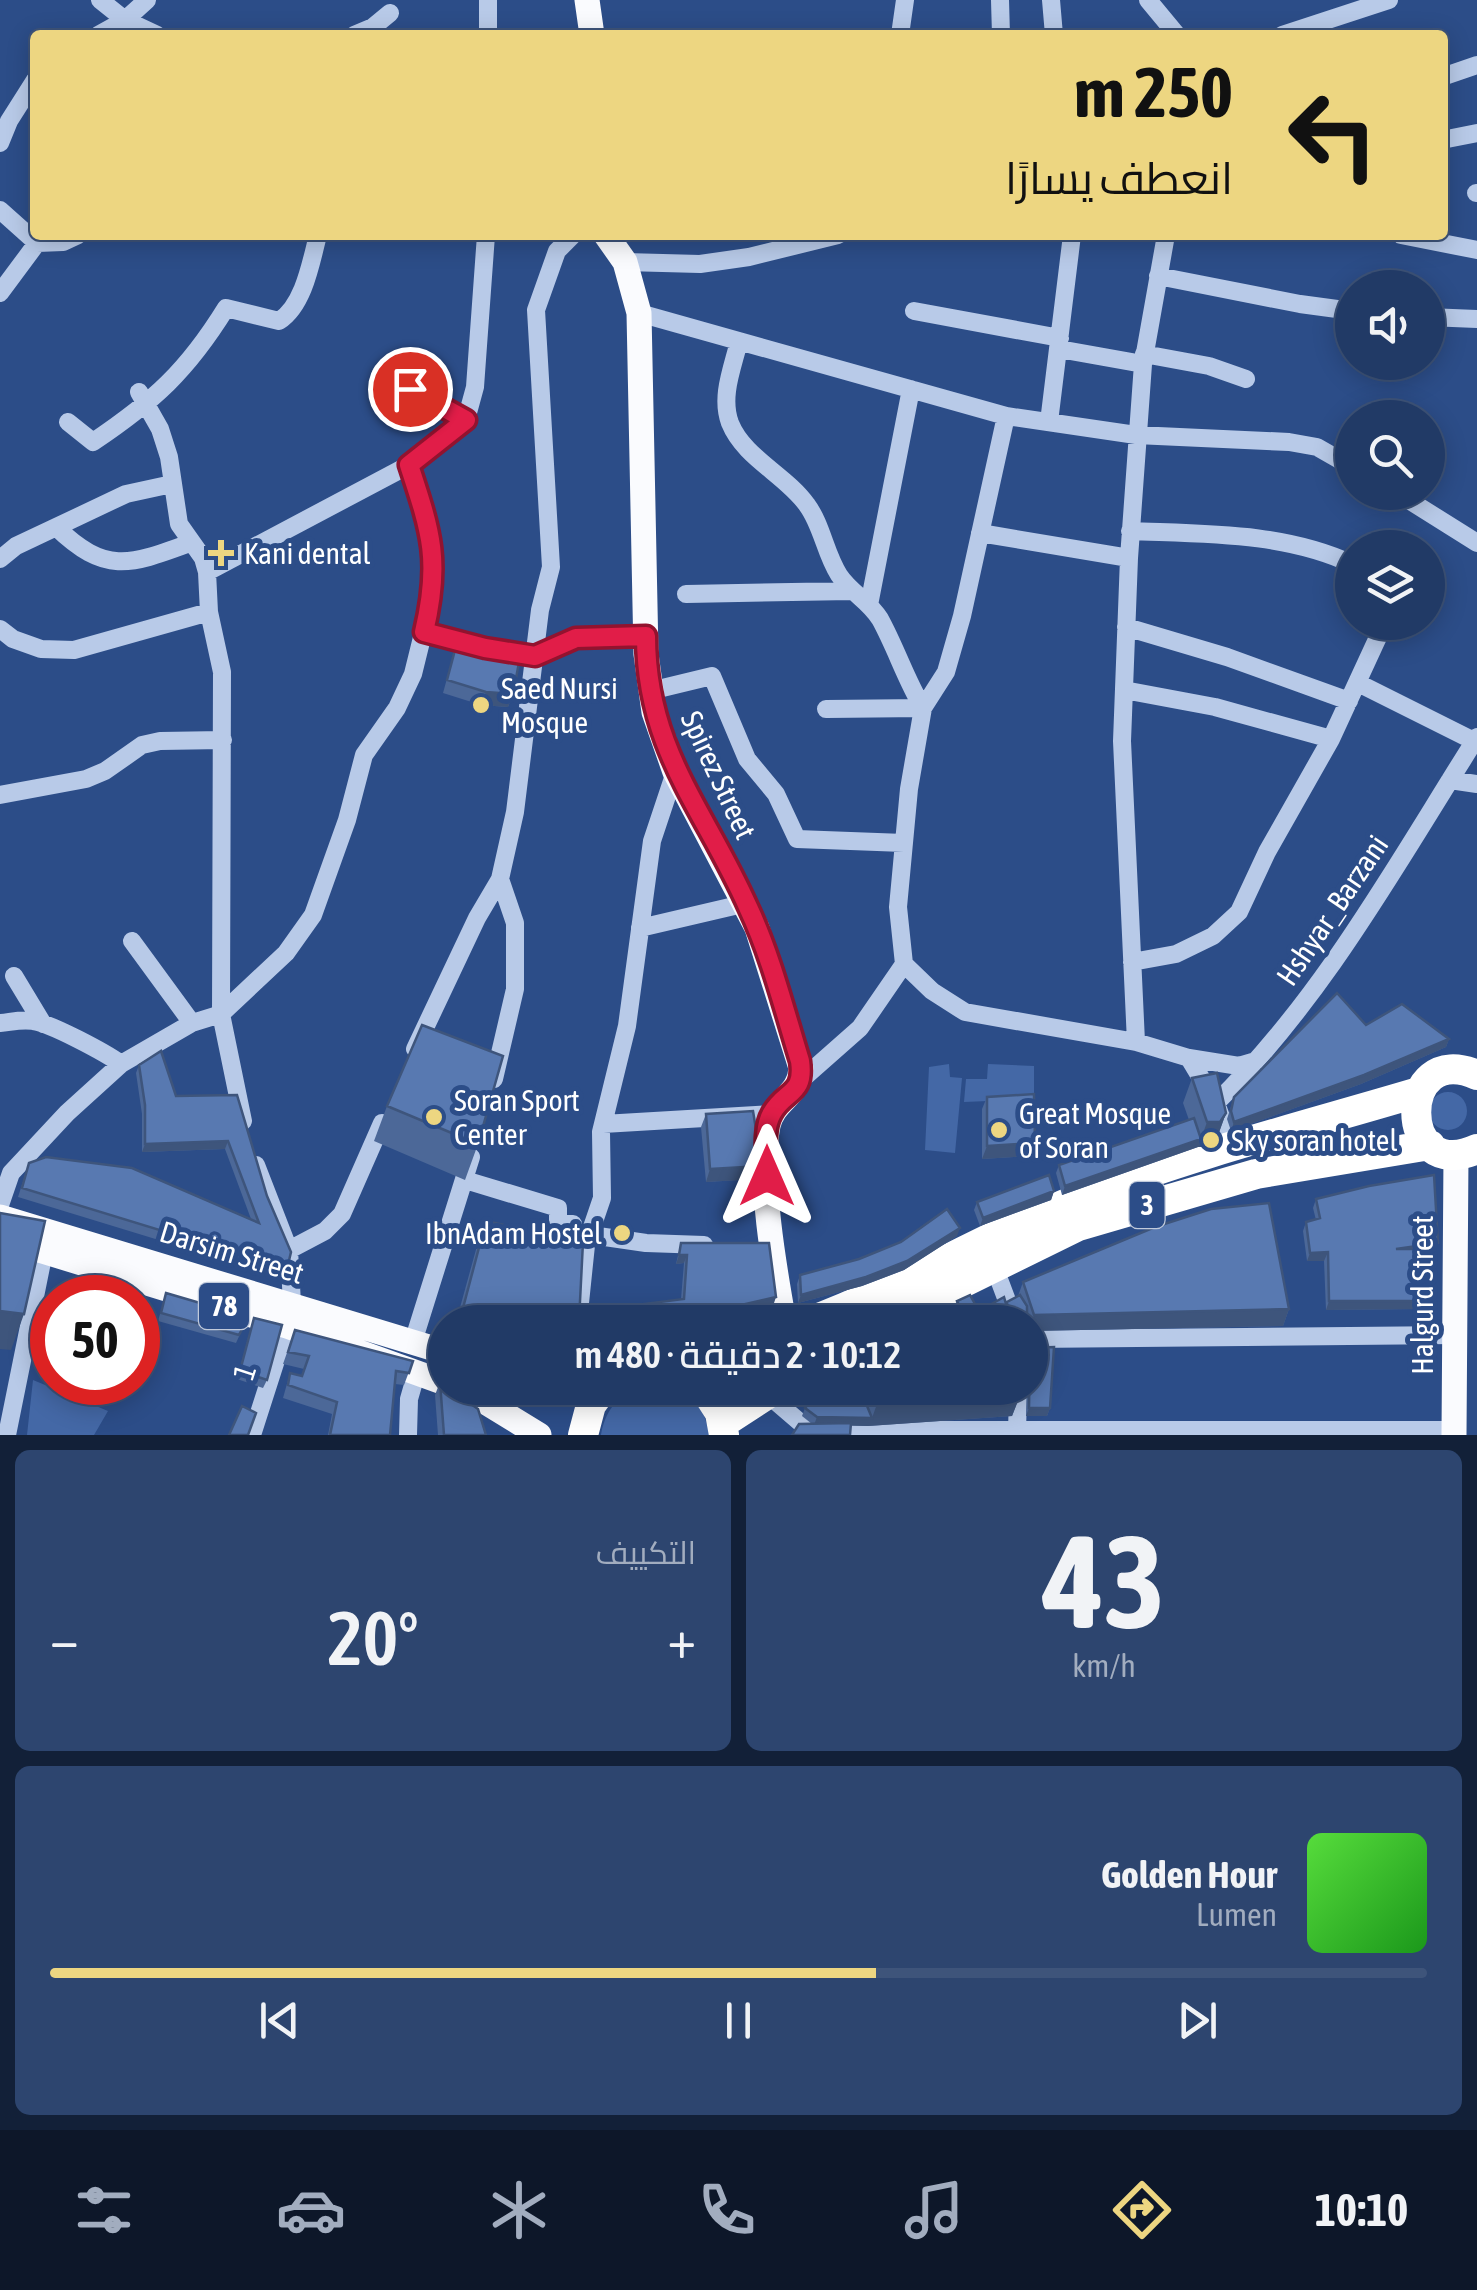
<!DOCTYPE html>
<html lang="ar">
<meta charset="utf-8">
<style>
body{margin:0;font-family:"Asap Condensed",Cairo,sans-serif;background:#2d456f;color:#f1f3f6;direction:rtl;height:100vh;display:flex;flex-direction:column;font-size:38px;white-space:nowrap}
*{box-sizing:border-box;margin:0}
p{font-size:32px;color:#a2adbf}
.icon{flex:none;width:55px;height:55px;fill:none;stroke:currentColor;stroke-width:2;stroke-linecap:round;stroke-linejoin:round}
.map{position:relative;height:1435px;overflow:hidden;direction:ltr}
.details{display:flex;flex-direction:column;gap:15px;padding:15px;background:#122038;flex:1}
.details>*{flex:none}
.guide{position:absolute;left:30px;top:30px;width:1418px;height:210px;border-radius:10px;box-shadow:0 5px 25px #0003,0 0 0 2px #3e547a;direction:rtl;background:#edd681;color:#111;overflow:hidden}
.controls{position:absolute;left:1335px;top:270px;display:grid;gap:20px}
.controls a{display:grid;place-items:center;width:110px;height:110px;border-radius:50%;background:#213a66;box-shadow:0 5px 25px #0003,0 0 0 2px #3e547a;font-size:50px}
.speed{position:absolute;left:30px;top:1275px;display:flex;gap:20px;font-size:50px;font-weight:700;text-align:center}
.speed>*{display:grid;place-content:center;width:130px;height:130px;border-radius:50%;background:#213a66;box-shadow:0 5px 25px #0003,0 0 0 2px #3e547a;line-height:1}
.speed .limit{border:15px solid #d22;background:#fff;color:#111}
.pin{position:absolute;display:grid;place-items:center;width:85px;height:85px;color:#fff;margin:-42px;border:5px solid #fff;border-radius:50%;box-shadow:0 2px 10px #0007}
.me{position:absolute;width:110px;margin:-55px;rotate:0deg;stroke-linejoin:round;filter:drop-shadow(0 0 8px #0008)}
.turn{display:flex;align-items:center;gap:35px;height:210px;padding:0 50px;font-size:45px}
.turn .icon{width:130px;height:130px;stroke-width:2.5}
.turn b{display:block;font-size:70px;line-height:85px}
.big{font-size:75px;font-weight:600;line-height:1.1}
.details .card{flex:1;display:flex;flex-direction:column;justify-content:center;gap:15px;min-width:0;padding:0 35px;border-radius:15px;background:#2d456f}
.details .dial{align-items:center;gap:0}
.dial b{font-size:130px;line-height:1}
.song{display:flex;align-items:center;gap:30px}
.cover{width:120px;height:120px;border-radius:15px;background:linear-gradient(135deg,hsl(110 70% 55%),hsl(120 70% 35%))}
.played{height:10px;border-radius:5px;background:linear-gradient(90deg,#edd681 60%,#3e547a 60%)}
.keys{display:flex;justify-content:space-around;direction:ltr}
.heat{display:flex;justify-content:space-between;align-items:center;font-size:55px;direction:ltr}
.details .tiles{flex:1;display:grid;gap:15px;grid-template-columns:1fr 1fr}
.card:last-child{grid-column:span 2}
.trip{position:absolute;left:428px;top:1305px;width:620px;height:100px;border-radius:50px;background:#213a66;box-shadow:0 5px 25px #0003,0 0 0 2px #3e547a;font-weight:600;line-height:100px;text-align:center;direction:rtl}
.menu{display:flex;height:160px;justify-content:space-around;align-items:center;background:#0d1729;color:#a2adbf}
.menu .icon{width:70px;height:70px}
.menu .active{color:#edd681}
.menu b{font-size:45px;color:#f1f3f6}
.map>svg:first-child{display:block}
.green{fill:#4468a6}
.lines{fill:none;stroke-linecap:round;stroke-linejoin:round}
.minor{stroke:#b8cae8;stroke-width:18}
.major{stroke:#fafbfe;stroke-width:25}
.highway{stroke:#fff;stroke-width:30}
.wall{fill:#4c6898}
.shaded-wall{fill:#3e557c}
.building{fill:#5879b1;stroke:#3e557c;stroke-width:2.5}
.route-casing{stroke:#92132f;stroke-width:25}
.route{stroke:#e11d48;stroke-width:18}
.poi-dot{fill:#edd681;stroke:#2c4d88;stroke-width:4}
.labels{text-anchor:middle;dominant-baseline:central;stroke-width:10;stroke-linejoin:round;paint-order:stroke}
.shield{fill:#2c4d88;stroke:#c0cadb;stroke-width:2.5}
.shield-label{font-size:28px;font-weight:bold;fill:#fff}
.poi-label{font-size:30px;fill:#fff;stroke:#2c4d88;text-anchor:start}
.street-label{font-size:30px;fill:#fff;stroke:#2c4d88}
</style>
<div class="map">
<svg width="1477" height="1435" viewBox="0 0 1477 1435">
<rect width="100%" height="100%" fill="#2c4d88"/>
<path class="green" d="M949,1064L950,1077L962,1078L955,1153L925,1150L929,1067Z
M988,1064L1034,1066V1099L964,1102L966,1079H987Z
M1429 1111a19 19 0 1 1 38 0a19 19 0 1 1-38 0Z
M33,1380L108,1411L94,1435H27Z
M637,1388C675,1388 703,1390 709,1435H601C605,1412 616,1397 637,1388Z"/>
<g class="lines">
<path class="minor" d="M100,0L125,20L157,35
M488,0V35
M1000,0L1001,35
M1051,0L1054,35
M1148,0L1177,35
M98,35L125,20L147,0
M354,35L373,27L390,13
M900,35L905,0
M1282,35L1389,0
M1442,77L1477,65
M1442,140L1477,133
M0,143L9,121L35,80
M1476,193H1477
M0,210L37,243L63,242L78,235
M1401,235L1477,250
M625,262L700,264L749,257L838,235
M1158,276L1300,304L1352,311
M0,293L37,243
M914,311L1060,338
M639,313L1006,416L1136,435L1289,442L1317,447L1352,467
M1428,317L1477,319
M739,341C733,367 720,396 730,423C744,458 786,475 807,505C822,525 825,553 839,575C850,592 869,601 880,619C896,648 906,680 923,708L826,709
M1059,349L1143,364
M1144,354L1209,366L1246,379
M381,373L466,420
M139,392L160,429L169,457L179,524L203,558L207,572L209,612L222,672L221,1014L243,1121
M68,422L93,442C154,401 187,371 226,308L279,321C304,305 311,262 318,235
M1049,422L1072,235
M1396,492L1477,543
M56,527C106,575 130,565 190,543
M1130,531C1204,534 1284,532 1352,564
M980,533L1129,558
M0,559L16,546L126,494L172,484
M207,572L409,465L466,420L475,387L486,235
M686,594L851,591
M869,605L911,389
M1126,627L1227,657L1349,701
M0,629L13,639L41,649L74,650L209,612
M424,632L485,648L535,656L576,638L646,636
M1358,683L1474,741
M1124,690L1215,707L1331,739
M650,691L712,676L747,759L776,794L797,839L904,843
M1450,780L1477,784
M0,795L86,779L105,771L142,745L160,741L223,740
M640,928L747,903
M132,941L192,1023
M1132,962L1176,954L1213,936L1239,912L1267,852L1331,739L1385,622
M904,964L932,991L965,1012L1136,1042L1189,1058L1216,1103L1232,1147
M14,976L43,1024
M0,1023C11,1022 22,1019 33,1021C50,1023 106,1053 121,1064
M1136,1042L1122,741L1129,558L1143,364L1166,235
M415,1049L477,918L500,879L515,812L540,610L551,567L536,310L557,251L573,235
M1189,1058L1239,1066L1256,1061
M494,1079L515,989V923L500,879
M800,1081L860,1028L904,964L898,907L909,789L923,708L946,672L962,616L1006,416
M1216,1103C1324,997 1397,863 1477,737
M603,1124L771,1114
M256,1165L289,1250L292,1303
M465,1180L558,1208V1224H573
M0,1205L11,1173L67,1113L121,1064L192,1023L221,1014L286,953L313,915L347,820L364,755L397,708L413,674L433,593L431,532L409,465
M591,1235L646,1243L704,1245
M289,1250L325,1231L342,1214L382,1123
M994,1266L1015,1322
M578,1322L586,1245L602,1198L601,1132L627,1026L652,841L675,772
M1030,1339L1455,1335
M413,1342L471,1157
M767,1394L809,1430H1454
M7,1435L44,1252
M252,1435L287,1326
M408,1435L409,1399L417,1371
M1017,1435L1018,1388"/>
<path class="major" d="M587,0L592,35
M606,235L625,262L639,313L646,654L654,712L675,772L757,928L801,1068C800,1096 773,1100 768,1126C758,1176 775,1272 784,1322
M0,1217L445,1352
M0,1238L287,1326L445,1383
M455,1388L479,1398L539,1435
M1454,1435L1456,1155"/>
<path class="highway" d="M1477,1075C1396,1039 1396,1186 1477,1149
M808,1322C903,1287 990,1233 1085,1196C1193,1154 1308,1125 1419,1092
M883,1322L1078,1226L1256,1174L1430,1145
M704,1388L720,1413L724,1435
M723,1423L777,1388
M583,1435L591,1405L603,1388"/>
</g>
<path class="wall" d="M459,635L513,694L508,707L481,705L443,693Z
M1366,1025L1449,1039L1446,1047L1361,1084L1231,1131L1227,1119L1234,1097Z
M139,1065L176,1096L237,1095L287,1269L283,1278L18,1197L29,1163L251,1219L225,1149L142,1152V1114L136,1073Z
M1192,1078L1226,1113L1217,1138L1211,1147H1198L1062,1195L1056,1173L1059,1165L1189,1120L1183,1103Z
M987,1097L1035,1143L1030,1156L982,1159V1109Z
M387,1106L478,1144L465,1180L374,1141Z
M706,1114L757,1179L706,1182L701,1127Z
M1054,1191L1051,1200L980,1226L974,1210L977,1202Z
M1316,1199L1435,1252L1420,1254L1423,1301L1420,1309L1326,1310L1324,1261H1307L1303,1231L1306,1222L1316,1220L1313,1208Z
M486,1221L578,1322H456L477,1246Z
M957,1236L904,1270L862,1286L798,1303L797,1284L800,1275L859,1259L901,1242Z
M681,1243L773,1306L701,1322H586L589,1311L681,1299L684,1263L676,1264Z
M1023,1282L1289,1309L1283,1326L1030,1331V1322H949L957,1301L979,1311L1006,1304L1018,1296Z
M166,1293L248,1317L236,1343L158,1321Z
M251,1327L267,1380L263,1388L237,1379Z
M295,1330L413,1361L404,1385L395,1384L390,1435H328L332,1414L283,1398L290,1373L302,1376L304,1369L283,1364Z
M71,1382H112L104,1393L96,1391L91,1396L71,1385Z
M440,1382L486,1435H438L435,1395Z
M826,1388H1023L1012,1416L868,1426L812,1424L802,1416L805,1408Z
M1027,1388H1030L1050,1408L1047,1416H1026Z"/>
<path class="shaded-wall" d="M486,692L513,694L508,707L481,705Z
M1449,1039L1446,1047L1361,1084L1231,1131L1234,1122Z
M1226,1113L1217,1138L1211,1147H1198L1062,1195L1065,1186L1201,1139L1207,1122Z
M228,1141L225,1149L142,1152L145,1144Z
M1035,1143L1030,1156L982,1159L987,1146Z
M762,1166L757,1179L706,1182L710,1169Z
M1054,1191L1051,1200L980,1226L983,1218Z
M960,1228L957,1236L904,1270L862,1286L798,1303L801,1295Z
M1438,1243L1435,1252L1393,1257L1396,1249Z
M1328,1252L1324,1261H1307L1310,1253Z
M679,1255H687L684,1263L676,1264Z
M776,1297L773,1306L701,1322H667Z
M1329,1301H1423L1420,1309L1326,1310Z
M1289,1309L1283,1326L1030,1331V1325L1034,1315Z
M0,1311L24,1314L11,1350L0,1349Z
M518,1321H579L578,1322H517Z
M99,1382L96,1391L91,1396L95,1383Z
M923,1388H1023L1012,1416L868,1426L814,1425L817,1417L872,1418L882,1390Z
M1029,1408H1050L1047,1416H1026Z"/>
<path class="building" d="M459,635L521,652L513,694L486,692L447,680Z
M1337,993L1366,1025L1402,1004L1449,1039L1364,1075L1234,1122L1231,1111L1234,1097Z
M422,1025L503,1056L478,1144L387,1106Z
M161,1051L176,1096L237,1095L267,1196L291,1252L287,1269L22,1188L29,1163L46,1157L132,1168L259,1223L228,1141L145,1144V1105L139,1065Z
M1217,1073L1226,1113L1220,1122H1207L1192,1078Z
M1034,1094L1035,1143L987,1146V1097Z
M753,1111L762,1166L710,1169L706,1114Z
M1194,1118L1201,1139L1065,1186L1059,1165Z
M1049,1175L1054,1191L983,1218L977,1202Z
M1434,1175L1438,1243L1396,1249H1420L1423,1301H1329L1328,1252L1310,1253L1306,1222L1320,1218L1316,1199L1369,1186Z
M1269,1203L1289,1309L1034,1315L1023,1282L1155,1227L1211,1209Z
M947,1209L960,1228L907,1261L866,1277L801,1295L800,1275L859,1259L901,1242Z
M0,1213L45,1221L24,1314L0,1311Z
M486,1221L583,1242L579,1321H518L463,1308Z
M681,1243H769L776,1297L667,1322H590L589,1311L684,1299L687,1255H679Z
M166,1293L248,1317L239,1335L161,1313Z
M970,1295L980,1313L994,1307L996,1318L1008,1317L1007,1302L1020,1295L1027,1306V1322H960L966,1319L957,1301Z
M1004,1297L1006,1304L1001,1317L996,1318L994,1307L980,1313L979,1311Z
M254,1318L282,1325L267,1380L240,1371Z
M295,1330L413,1361L409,1373L396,1371L390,1435H330L337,1402L288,1385L290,1373L302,1376L309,1356L288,1352Z
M1054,1347L1050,1408H1029L1030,1348Z
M440,1382L478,1409L486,1435H444Z
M826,1388H870L865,1401L872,1418L817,1417L805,1408L820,1391Z
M880,1388H923L882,1390Z
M242,1406L256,1413L248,1435H229Z
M851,1423L850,1435H792L799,1424Z"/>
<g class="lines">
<defs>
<path id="route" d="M410,389L466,420L409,465C431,532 441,561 424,632L485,648L535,656L576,638L646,636C646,750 705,810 748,907C771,956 784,1009 800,1061C805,1095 785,1090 772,1113C762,1130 767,1157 767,1176"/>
</defs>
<use href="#route" class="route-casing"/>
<use href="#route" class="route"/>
</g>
<g class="poi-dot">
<path d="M216 538h10v10h10v10h-10v10h-10v-10h-10v-10h10z"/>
<circle cx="481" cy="705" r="10"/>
<circle cx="434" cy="1117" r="10"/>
<circle cx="999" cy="1130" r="10"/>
<circle cx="1211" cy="1140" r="10"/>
<circle cx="622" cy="1233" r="10"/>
</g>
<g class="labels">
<g class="shield">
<rect x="1129.5" y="1182" width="35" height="46" rx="8"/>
<rect x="199" y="1283" width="50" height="46" rx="8"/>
</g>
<g class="shield-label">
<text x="1147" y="1205">3</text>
<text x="224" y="1306">78</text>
</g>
<g class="poi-label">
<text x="244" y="553">Kani dental</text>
<text x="501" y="688">Saed Nursi<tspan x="501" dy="34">Mosque</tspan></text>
<text x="454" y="1100">Soran Sport<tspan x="454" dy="34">Center</tspan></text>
<text x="1019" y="1113">Great Mosque<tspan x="1019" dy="34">of Soran</tspan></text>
<text x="1231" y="1140">Sky soran hotel</text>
<text x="602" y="1233" text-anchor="end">IbnAdam Hostel</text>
</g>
<g class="street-label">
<text transform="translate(719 775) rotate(65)">Spirez Street</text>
<text transform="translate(1332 910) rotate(-56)">Hshyar_Barzani</text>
<text transform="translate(232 1252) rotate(17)">Darsim Street</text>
<text transform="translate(1422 1295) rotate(-90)">Halgurd Street</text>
<text transform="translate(244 1372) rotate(-72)">1</text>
</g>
</g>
</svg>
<div class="controls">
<a><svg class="icon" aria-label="sound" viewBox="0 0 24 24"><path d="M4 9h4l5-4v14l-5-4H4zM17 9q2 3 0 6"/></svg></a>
<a><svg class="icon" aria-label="search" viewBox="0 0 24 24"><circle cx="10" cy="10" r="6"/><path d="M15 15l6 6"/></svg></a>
<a><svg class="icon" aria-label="layers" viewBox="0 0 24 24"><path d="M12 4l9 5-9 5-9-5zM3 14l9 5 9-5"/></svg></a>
</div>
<div class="speed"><div class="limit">50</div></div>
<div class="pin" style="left:410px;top:389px;background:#d93025"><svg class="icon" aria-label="arrive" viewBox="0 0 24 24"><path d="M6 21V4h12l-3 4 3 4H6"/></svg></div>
<svg class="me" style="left:767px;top:1176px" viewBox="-20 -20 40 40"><path d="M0-17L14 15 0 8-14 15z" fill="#e11d48" stroke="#fff" stroke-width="4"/></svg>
<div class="trip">10:12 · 2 دقيقة · 480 m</div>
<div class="guide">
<div class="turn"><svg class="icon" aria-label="left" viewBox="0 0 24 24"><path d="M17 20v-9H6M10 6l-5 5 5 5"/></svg><div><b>250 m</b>انعطف يسارًا</div></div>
</div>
</div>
<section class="details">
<div class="tiles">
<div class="card dial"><b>43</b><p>km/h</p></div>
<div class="card"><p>التكييف</p>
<div class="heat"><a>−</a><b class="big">20°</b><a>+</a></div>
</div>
<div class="card">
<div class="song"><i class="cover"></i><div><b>Golden Hour</b><p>Lumen</p></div></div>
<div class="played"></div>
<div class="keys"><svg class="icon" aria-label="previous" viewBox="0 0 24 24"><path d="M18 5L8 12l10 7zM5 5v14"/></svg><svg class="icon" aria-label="pause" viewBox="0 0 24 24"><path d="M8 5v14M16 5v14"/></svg><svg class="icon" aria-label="next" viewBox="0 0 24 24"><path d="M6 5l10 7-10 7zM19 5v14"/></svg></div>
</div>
</div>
</section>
<nav class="menu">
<b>10:10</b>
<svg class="icon active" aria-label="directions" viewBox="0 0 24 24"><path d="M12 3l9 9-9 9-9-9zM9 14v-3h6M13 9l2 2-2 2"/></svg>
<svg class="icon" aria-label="music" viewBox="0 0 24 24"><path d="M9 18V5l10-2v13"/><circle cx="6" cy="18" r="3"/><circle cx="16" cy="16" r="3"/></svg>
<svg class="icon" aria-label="phone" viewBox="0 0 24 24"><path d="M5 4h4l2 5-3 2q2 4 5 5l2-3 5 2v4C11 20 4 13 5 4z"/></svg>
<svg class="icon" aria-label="climate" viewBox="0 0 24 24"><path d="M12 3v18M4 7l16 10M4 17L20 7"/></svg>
<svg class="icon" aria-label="car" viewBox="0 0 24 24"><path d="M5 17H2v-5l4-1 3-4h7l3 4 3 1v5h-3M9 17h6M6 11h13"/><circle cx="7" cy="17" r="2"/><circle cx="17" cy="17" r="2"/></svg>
<svg class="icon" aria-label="filters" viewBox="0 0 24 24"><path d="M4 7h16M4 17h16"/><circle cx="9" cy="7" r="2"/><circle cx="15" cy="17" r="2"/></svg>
</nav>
